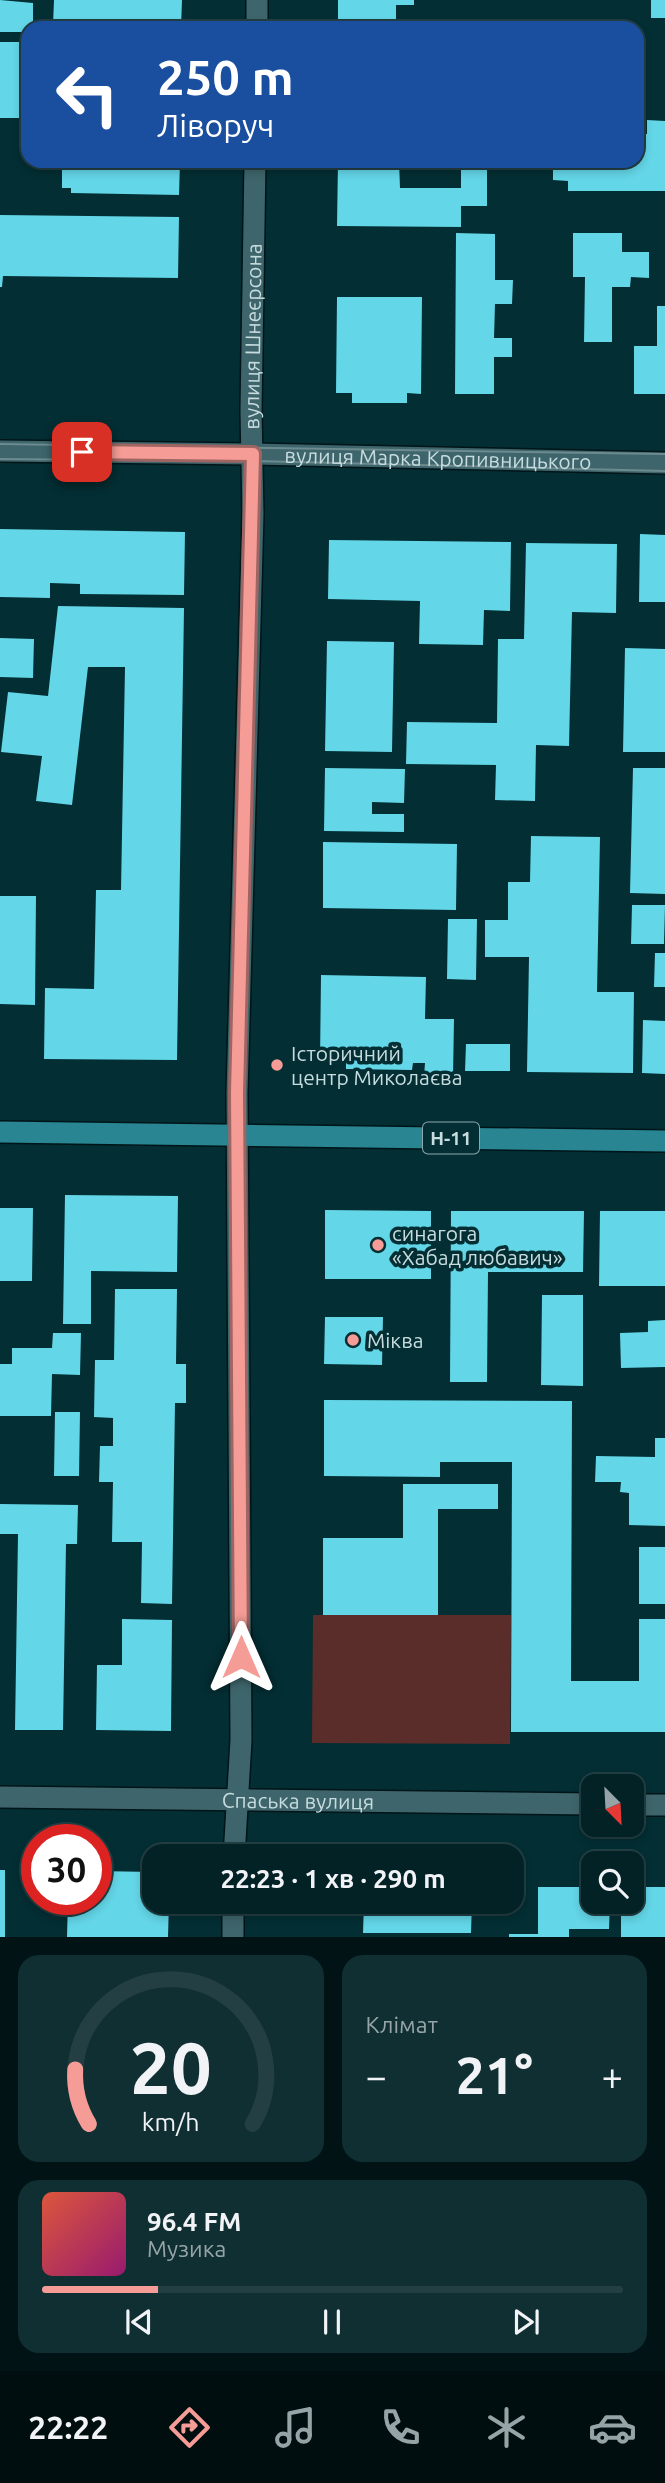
<!DOCTYPE html>
<html lang="uk">
<meta charset="utf-8">
<style>
body{margin:0;font-family:Ubuntu,sans-serif;background:#102f32;color:#f1f3f6;height:100vh;display:flex;flex-direction:column;font-size:26px;white-space:nowrap}
*{box-sizing:border-box;margin:0}
p{font-size:23px;color:#96a4a7}
.icon{flex:none;width:38px;height:38px;fill:none;stroke:currentColor;stroke-width:2;stroke-linecap:round;stroke-linejoin:round}
.map{position:relative;height:1937px;overflow:hidden}
.side{display:flex;flex-direction:column;gap:18px;padding:18px;background:#011315;flex:1}
.side>*{flex:none}
.banner{position:absolute;left:21px;top:21px;width:623px;height:147px;border-radius:21px;box-shadow:0 4px 10px #0003,0 0 0 2px #233f43;background:#1a4fa0;color:#fff;overflow:hidden}
.needle{width:46px;rotate:156deg}
.controls{position:absolute;left:581px;top:1774px;display:grid;gap:14px}
.controls a{display:grid;place-items:center;width:63px;height:63px;border-radius:14px;background:#022226;box-shadow:0 4px 10px #0003,0 0 0 2px #233f43;font-size:35px}
.speed{position:absolute;left:21px;top:1824px;display:flex;gap:14px;font-size:35px;font-weight:700;text-align:center}
.speed>*{display:grid;place-content:center;width:91px;height:91px;border-radius:50%;background:#022226;box-shadow:0 4px 10px #0003,0 0 0 2px #233f43;line-height:1}
.speed .limit{border:10px solid #d22;background:#fff;color:#111}
.pin{position:absolute;display:grid;place-items:center;width:60px;height:60px;color:#fff;margin:-30px;border-radius:14px;box-shadow:0 4px 10px #0006}
.me{position:absolute;width:77px;margin:-38px;rotate:0deg;stroke-linejoin:round;filter:drop-shadow(0 0 5px #0008)}
.turn{display:flex;align-items:center;gap:24px;height:147px;padding:0 21px;font-size:32px}
.turn .icon{width:91px;height:91px;stroke-width:2.5}
.turn b{display:block;font-size:49px;line-height:60px}
.big{font-size:52px;font-weight:600;line-height:1.1}
.side .widget{flex:1;display:flex;flex-direction:column;justify-content:center;gap:10px;min-width:0;padding:0 24px;border-radius:21px;background:#102f32}
.side .dial{align-items:center;gap:0}
.dial svg{height:182px;overflow:visible;fill:none;stroke:#233f43;stroke-width:7;stroke-linecap:round;text-anchor:middle}
.dial text{fill:#f1f3f6;stroke:none}
.song{display:flex;align-items:center;gap:21px}
.cover{width:84px;height:84px;border-radius:10px;background:linear-gradient(135deg,hsl(10 70% 55%),hsl(320 70% 35%))}
.played{height:7px;border-radius:4px;background:linear-gradient(90deg,#f59c96 20%,#233f43 20%)}
.keys{display:flex;justify-content:space-around;direction:ltr}
.heat{display:flex;justify-content:space-between;align-items:center;font-size:38px;direction:ltr}
.side .tiles{flex:1;display:grid;gap:18px;grid-template-columns:1fr 1fr}
.widget:last-child{grid-column:span 2}
.trip{position:absolute;left:142px;top:1844px;width:382px;height:70px;border-radius:21px;background:#022226;box-shadow:0 4px 10px #0003,0 0 0 2px #233f43;font-weight:600;line-height:70px;text-align:center}
.tabs{display:flex;height:112px;justify-content:space-around;align-items:center;background:#010e0f;color:#96a4a7}
.tabs .icon{width:49px;height:49px}
.tabs .current{color:#f59c96}
.tabs b{font-size:32px;color:#f1f3f6}
.map>svg:first-child{display:block}
.green{fill:#5a2d2b}
.building{fill:#63d6e7}
.lines{fill:none;stroke-linecap:round;stroke-linejoin:round}
.minor-casing{stroke:#001519;stroke-width:24}
.major-casing{stroke:#001519;stroke-width:24}
.minor{stroke:#3e656b;stroke-width:21}
.major{stroke:#288591;stroke-width:21}
.tram{stroke:#6c8b8f;stroke-width:2}
.route-casing{stroke:#9f6562;stroke-width:18}
.route{stroke:#f59c96;stroke-width:12}
.poi-dot{fill:#f59c96;stroke:#032e33;stroke-width:2.5}
.labels{text-anchor:middle;dominant-baseline:central;stroke-width:7;stroke-linejoin:round;paint-order:stroke}
.shield{fill:#032e33;stroke:#8ca8ab;stroke-width:2}
.shield-label{font-size:19px;font-weight:bold;fill:#c7dcdf}
.street-label{font-size:21px;fill:#c7dcdf;stroke:#032e33}
.poi-label{font-size:21px;fill:#c7dcdf;stroke:#032e33;text-anchor:start}
</style>
<div class="map">
<svg width="665" height="1937" viewBox="0 0 665 1937">
<rect width="100%" height="100%" fill="#032e33"/>
<path class="green" d="M313,1615H511L510,1744L312,1743Z"/>
<path class="building" d="M0,0L33,3V28H28V32H0Z
M54,0H182L181,28H96V26L53,25Z
M338,0H414V5H396V28H338Z
M651,0H665V18H651Z
M0,42H28V118H0Z
M647,120L665,121V191H568V181L553,180V161H637V134H647Z
M62,161H180L179,195L71,193V188H62Z
M338,161H399L400,188H461V161H487V206H461V227L337,226Z
M0,215L179,217L178,278L3,276L2,287H0Z
M456,233L495,234V280H513L512,304H495L494,338H512V357H494V394H455Z
M573,233H622V252H649V278L631,277L630,287H612V342H584L585,277H573Z
M337,297H422L421,394L407,393V403H352V393H336Z
M657,306H665V394H634V346H657Z
M0,529L185,532L184,595L80,594V584L50,583V598L0,597Z
M640,534L665,535V602H639Z
M329,540L511,542L510,611L484,610L483,645L419,644L420,601L328,599Z
M526,543L617,544L616,613L572,612L569,746L536,745L535,801L495,800L496,765L406,764L407,722L497,723L498,639H524Z
M58,606L184,608L177,1060L44,1059L45,988L94,989L96,890H121L125,667H88L72,805L36,801L42,756L1,752L8,692L48,696Z
M0,638L34,639L33,678L0,677Z
M327,641L394,642L392,752L325,751Z
M625,648L665,649V752H623Z
M325,768L405,769L404,803L372,802V814H404V832L324,831Z
M633,768H665V894L630,893Z
M531,836L600,837L597,992H634L633,1073L527,1072L529,957H485V920H508V882H530Z
M323,842L457,844L456,910L323,908Z
M0,896H36L35,1005L0,1004Z
M632,905H665L664,944H631Z
M448,919H477L476,980L447,979Z
M655,953H665V987H654Z
M321,975L426,977L425,1019H454L453,1077L424,1076L425,1063H413L412,1070L346,1069V1062H320Z
M643,1020L665,1021V1074L642,1073Z
M466,1044H510V1071H465Z
M65,1195L178,1196L177,1272L91,1271V1324H63Z
M0,1208H33L32,1281H0Z
M325,1210L431,1211V1279H325Z
M451,1211H584L583,1272H488L487,1382H450Z
M600,1211H665V1286H599Z
M115,1289H177L176,1364H186V1403H175L172,1604L141,1603L142,1542H112L113,1482H99L100,1446H113V1418L94,1417L95,1360H114Z
M542,1295H583V1386L541,1385Z
M325,1317H383L382,1365L324,1364Z
M665,1320V1367L621,1368L620,1333L648,1332V1321Z
M53,1333H81L80,1375L52,1374L51,1416H0V1364H12V1348H52Z
M324,1400L572,1401L571,1681H639V1619H665V1732H511L512,1462H440V1477L324,1476Z
M55,1412H80L79,1476H54Z
M655,1438H665V1526L629,1525V1493L620,1492L621,1482H595L596,1456L655,1457Z
M403,1484H498V1509H438V1615H323V1538H403Z
M0,1504L78,1505L77,1544H66L63,1730H15L18,1534H0Z
M639,1547H665V1604H639Z
M122,1619L172,1620L171,1731L96,1730L97,1665H122Z
M0,1870H5V1937H0Z
M96,1871L154,1872V1902H169L168,1937H67L68,1899H96Z
M538,1887H593V1902H610L609,1929H569V1937H509V1934H538Z
M632,1887H665V1937H621V1902H632Z
M364,1902H472L471,1933H363Z"/>
<g class="lines">
<defs>
<g id="minor">
<path d="M257,28V0"/>
<path id="s1" d="M0,451L253,454L665,463"/>
<path id="s2" d="M0,1797L593,1804"/>
<path d="M632,1805H665"/>
<path id="s3" d="M234,1857L241,1740L237,1093L253,514L251,411L255,161"/>
<path d="M233,1937V1902"/>
</g>
<path id="major" d="M0,1132L665,1141"/>
</defs>
<use href="#minor" class="minor-casing"/>
<use href="#major" class="major-casing"/>
<use href="#minor" class="minor"/>
<use href="#major" class="major"/>
<path class="tram" d="M0,444L665,454
M0,459L253,461L665,471"/>
</g>
<g class="lines">
<defs>
<path id="route" d="M82,452L253,454L237,1093L241,1657"/>
</defs>
<use href="#route" class="route-casing"/>
<use href="#route" class="route"/>
</g>
<g class="poi-dot">
<circle cx="277" cy="1065" r="7"/>
<circle cx="378" cy="1245" r="7"/>
<circle cx="353" cy="1340" r="7"/>
</g>
<g class="labels">
<rect class="shield" x="423" y="1122.5" width="56" height="31" rx="5"/>
<g class="shield-label">
<text x="451" y="1138">Н-11</text>
</g>
<g class="street-label">
<text stroke="none"><textPath href="#s3" startOffset="1521">вулиця Шнеєрсона</textPath></text>
<text stroke="none"><textPath href="#s1" startOffset="438">вулиця Марка Кропивницького</textPath></text>
<text stroke="none"><textPath href="#s2" startOffset="298">Спаська вулиця</textPath></text>
</g>
<g class="poi-label">
<text x="291" y="1053">Історичний<tspan x="291" dy="24">центр Миколаєва</tspan></text>
<text x="392" y="1233">синагога<tspan x="392" dy="24">«Хабад любавич»</tspan></text>
<text x="367" y="1340">Міква</text>
</g>
</g>
</svg>
<div class="controls">
<a><svg class="needle" viewBox="-14 -14 28 28"><path d="M0-13l5 13h-10z" fill="#e53935"/><path d="M0 13l5-13h-10z" fill="#96a4a7"/></svg></a>
<a><svg class="icon" aria-label="search" viewBox="0 0 24 24"><circle cx="10" cy="10" r="6"/><path d="M15 15l6 6"/></svg></a>
</div>
<div class="speed"><div class="limit">30</div></div>
<div class="pin" style="left:82px;top:452px;background:#d93025"><svg class="icon" aria-label="arrive" viewBox="0 0 24 24"><path d="M6 21V4h12l-3 4 3 4H6"/></svg></div>
<svg class="me" style="left:241px;top:1657px" viewBox="-20 -20 40 40"><path d="M0-17L14 15 0 8-14 15z" fill="#f59c96" stroke="#fff" stroke-width="4"/></svg>
<div class="trip">22:23 · 1 хв · 290 m</div>
<div class="banner">
<div class="turn"><svg class="icon" aria-label="left" viewBox="0 0 24 24"><path d="M17 20v-9H6M10 6l-5 5 5 5"/></svg><div><b>250 m</b>Ліворуч</div></div>
</div>
</div>
<section class="side">
<div class="tiles">
<div class="widget dial"><svg viewBox="0 0 100 80">
<path d="M14 69A42 42 0 1 1 86 69"/>
<path d="M14 69A42 42 0 0 1 8 45" stroke="#f59c96"/>
<text x="50" y="56" font-size="32" font-weight="700">20</text>
<text x="50" y="72" font-size="11">km/h</text>
</svg></div>
<div class="widget"><p>Клімат</p>
<div class="heat"><a>−</a><b class="big">21°</b><a>+</a></div>
</div>
<div class="widget">
<div class="song"><i class="cover"></i><div><b>96.4 FM</b><p>Музика</p></div></div>
<div class="played"></div>
<div class="keys"><svg class="icon" aria-label="previous" viewBox="0 0 24 24"><path d="M18 5L8 12l10 7zM5 5v14"/></svg><svg class="icon" aria-label="pause" viewBox="0 0 24 24"><path d="M8 5v14M16 5v14"/></svg><svg class="icon" aria-label="next" viewBox="0 0 24 24"><path d="M6 5l10 7-10 7zM19 5v14"/></svg></div>
</div>
</div>
</section>
<nav class="tabs">
<b>22:22</b>
<svg class="icon current" aria-label="directions" viewBox="0 0 24 24"><path d="M12 3l9 9-9 9-9-9zM9 14v-3h6M13 9l2 2-2 2"/></svg>
<svg class="icon" aria-label="music" viewBox="0 0 24 24"><path d="M9 18V5l10-2v13"/><circle cx="6" cy="18" r="3"/><circle cx="16" cy="16" r="3"/></svg>
<svg class="icon" aria-label="phone" viewBox="0 0 24 24"><path d="M5 4h4l2 5-3 2q2 4 5 5l2-3 5 2v4C11 20 4 13 5 4z"/></svg>
<svg class="icon" aria-label="climate" viewBox="0 0 24 24"><path d="M12 3v18M4 7l16 10M4 17L20 7"/></svg>
<svg class="icon" aria-label="car" viewBox="0 0 24 24"><path d="M5 17H2v-5l4-1 3-4h7l3 4 3 1v5h-3M9 17h6M6 11h13"/><circle cx="7" cy="17" r="2"/><circle cx="17" cy="17" r="2"/></svg>
</nav>
